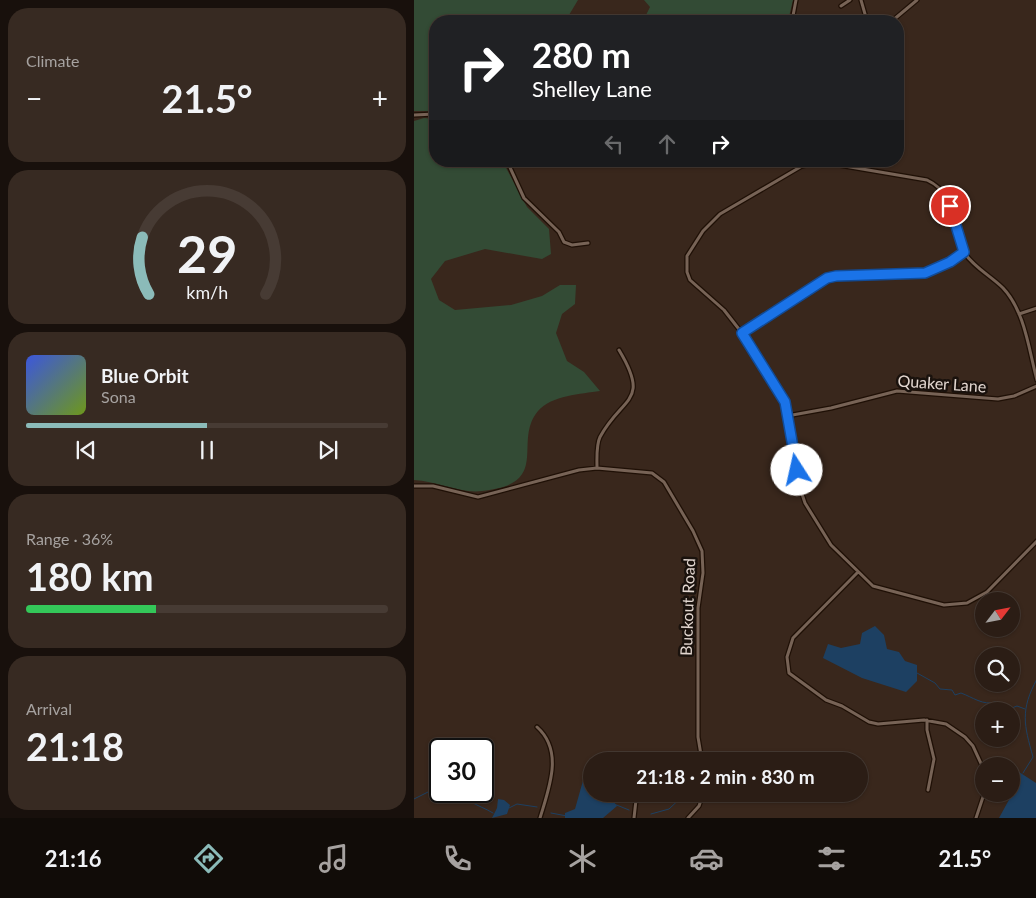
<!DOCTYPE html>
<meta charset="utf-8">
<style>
body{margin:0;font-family:Lato,sans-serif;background:#372a22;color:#f1f3f6;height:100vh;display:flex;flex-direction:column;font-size:19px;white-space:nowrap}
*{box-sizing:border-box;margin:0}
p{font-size:16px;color:#a6a2a0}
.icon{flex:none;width:28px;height:28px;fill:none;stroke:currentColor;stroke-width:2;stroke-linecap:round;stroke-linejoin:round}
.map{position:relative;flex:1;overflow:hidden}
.panel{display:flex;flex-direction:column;gap:8px;padding:8px;background:#18100c;width:414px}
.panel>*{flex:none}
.banner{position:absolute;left:15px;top:15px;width:475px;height:152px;border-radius:20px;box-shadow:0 1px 4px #0004,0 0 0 1px #473b34;background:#202124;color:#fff;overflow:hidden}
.needle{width:32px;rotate:58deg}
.fabs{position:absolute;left:561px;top:592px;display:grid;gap:10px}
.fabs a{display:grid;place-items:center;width:45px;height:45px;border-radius:50%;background:#2b1d15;box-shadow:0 1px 4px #0004,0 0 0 1px #473b34;font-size:25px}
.speed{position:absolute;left:15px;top:738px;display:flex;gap:10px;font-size:25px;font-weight:700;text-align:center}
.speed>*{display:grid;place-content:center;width:65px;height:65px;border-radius:50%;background:#2b1d15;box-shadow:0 1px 4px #0004,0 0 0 1px #473b34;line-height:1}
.speed .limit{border:2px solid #111;border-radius:8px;background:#fff;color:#111}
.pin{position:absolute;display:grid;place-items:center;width:42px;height:42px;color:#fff;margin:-21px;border:2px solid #fff;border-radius:50%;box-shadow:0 1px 5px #0007}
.me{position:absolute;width:55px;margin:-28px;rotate:350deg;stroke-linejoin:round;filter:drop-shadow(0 0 4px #0008)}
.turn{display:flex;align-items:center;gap:18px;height:105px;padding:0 20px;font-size:22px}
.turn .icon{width:65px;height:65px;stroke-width:2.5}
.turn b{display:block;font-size:35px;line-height:42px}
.lanes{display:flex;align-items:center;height:48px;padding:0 20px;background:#0003;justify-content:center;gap:25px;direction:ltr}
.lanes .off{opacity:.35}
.big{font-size:38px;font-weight:700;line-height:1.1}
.panel .card{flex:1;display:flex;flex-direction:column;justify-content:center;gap:8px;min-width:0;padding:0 18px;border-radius:20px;background:#372a22}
.panel .dial{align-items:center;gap:0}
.dial svg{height:130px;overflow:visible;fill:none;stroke:#473b34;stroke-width:7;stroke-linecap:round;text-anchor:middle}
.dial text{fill:#f1f3f6;stroke:none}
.song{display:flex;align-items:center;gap:15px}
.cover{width:60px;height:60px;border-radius:8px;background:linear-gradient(135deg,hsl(230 70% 55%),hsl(80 70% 35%))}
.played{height:5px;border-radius:2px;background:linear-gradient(90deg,#8bbbb9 50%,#473b34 50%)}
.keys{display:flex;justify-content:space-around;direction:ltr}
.heat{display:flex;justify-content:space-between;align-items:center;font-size:28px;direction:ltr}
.charge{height:8px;border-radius:4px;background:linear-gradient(90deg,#34c759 36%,#473b34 0)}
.trip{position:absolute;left:169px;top:752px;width:285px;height:50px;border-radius:25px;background:#2b1d15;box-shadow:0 1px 4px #0004,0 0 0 1px #473b34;font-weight:700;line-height:50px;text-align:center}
.menu{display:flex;height:80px;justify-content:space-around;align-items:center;background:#110c08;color:#a6a2a0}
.menu .icon{width:35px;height:35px}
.menu .current{color:#8bbbb9}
.menu b{font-size:22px;color:#f1f3f6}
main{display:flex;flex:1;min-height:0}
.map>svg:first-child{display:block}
.green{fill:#334b35}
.water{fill:#1d4062}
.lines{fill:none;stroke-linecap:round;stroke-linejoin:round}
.stream{stroke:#1d4062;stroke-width:1}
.minor-casing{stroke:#1f1006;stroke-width:5.5}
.minor{stroke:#776356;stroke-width:3}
.route-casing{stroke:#114b97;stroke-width:12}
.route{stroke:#1a73e8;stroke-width:9}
.labels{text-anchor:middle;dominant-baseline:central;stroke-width:5;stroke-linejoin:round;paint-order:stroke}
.street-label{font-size:16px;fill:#e3d7d0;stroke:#1a120d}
</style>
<main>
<section class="panel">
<div class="card"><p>Climate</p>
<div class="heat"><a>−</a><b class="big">21.5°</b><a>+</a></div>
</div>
<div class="card dial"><svg viewBox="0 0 100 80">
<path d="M14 69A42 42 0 1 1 86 69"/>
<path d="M14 69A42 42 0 0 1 10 34" stroke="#8bbbb9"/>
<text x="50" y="56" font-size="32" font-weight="700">29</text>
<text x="50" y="72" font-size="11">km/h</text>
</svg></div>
<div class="card">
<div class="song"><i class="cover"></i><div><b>Blue Orbit</b><p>Sona</p></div></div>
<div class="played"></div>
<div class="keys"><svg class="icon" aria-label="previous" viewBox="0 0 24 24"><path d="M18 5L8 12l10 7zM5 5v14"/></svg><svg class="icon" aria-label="pause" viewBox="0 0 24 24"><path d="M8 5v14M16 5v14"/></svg><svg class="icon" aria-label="next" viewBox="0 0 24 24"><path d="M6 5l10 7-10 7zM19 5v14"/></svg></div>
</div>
<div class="card"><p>Range · 36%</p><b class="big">180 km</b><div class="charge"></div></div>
<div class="card"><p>Arrival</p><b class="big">21:18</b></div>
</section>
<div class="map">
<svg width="623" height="818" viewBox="0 0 623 818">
<rect width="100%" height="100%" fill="#39271c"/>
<path class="green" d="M0,0H164L155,15L158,21H21V111H0Z
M230,0H379L374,21H229L236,7Z
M10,118L21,119V161H86L90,164L113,207L135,229L137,254L128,259L71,249L31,261L17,279L25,300L41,310L97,305L128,296L146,285H162L161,304L148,314L142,333L153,361L170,372L186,391C167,394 138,395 124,411C98,442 139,484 68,491C47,494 23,481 0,480V121Z"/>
<path class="water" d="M461,626L470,635L473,649L485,652L491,661L503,665V681L492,692L448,678L409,658L414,644L427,648L446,644L448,633Z
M172,770L177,773L178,794H194L203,806L189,818H151V813L161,809Z
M605,772L622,783V818H585L602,787Z
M84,799L90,800L96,805L93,814L78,818L83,808Z"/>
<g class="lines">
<path class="stream" d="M503,673L521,683L526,689L538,690L541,695L547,693C558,697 570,706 581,702L598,708L603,706L611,709
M609,773L619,757C610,725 606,710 623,679
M42,791C48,793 50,798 56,801C63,806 71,808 79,813
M0,799L14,792L26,791
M200,804L215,810
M95,808L103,804L123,807
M137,813L153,816
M237,814L255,809L271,794"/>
<defs>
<path id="minor" d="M447,0L453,21
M427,6L436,0
M378,21L382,0
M478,21L503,0
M0,115L21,114
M93,161L110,198L145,232L150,242L158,245L174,243
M605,314L623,308
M328,333L413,278L422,276L511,273L536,262L550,252
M623,380C615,351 611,311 589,288C577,276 558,266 550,252C535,227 545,195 513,180L407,162L388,166L306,214L289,231L273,256V272L276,280L310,310L328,333L368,395L386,488L391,503L417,545L459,586L530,605L553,603L573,592L623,541
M373,416L417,408L483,391L584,399L600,396L623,386
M183,468C183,459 182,445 186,437C208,396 237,403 205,350
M0,486H19L64,497L165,470L183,468L238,473L250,482L279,531L288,551L289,573L284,608V737L288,761
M443,573L379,638L373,657L375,673L412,700L428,706L455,722L464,724L510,720L532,724L551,737L559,746L570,770
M513,720V730L520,759L514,790
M123,727C150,751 135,788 126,818
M220,818L222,800L221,794
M274,818L285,806L289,794
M562,818L570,794"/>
</defs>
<use href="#minor" class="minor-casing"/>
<use href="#minor" class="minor"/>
</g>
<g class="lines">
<defs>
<path id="route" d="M383,470L371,402L328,333L413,278L422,276L511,273L536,262L550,252L536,206"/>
</defs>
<use href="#route" class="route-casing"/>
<use href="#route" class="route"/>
</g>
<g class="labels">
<g class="street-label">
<text transform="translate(528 383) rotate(4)">Quaker Lane</text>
<text transform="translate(273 607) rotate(-88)">Buckout Road</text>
</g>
</g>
</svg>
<div class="fabs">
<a><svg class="needle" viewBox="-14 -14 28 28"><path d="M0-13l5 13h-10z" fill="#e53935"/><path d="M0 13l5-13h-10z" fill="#a6a2a0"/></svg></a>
<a><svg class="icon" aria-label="search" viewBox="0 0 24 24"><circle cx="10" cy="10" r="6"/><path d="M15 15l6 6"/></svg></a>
<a>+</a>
<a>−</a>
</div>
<div class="speed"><div class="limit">30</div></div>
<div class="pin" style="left:536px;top:206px;background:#d93025"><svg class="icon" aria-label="arrive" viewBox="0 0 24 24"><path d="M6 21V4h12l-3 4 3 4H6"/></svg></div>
<svg class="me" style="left:383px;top:470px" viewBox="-20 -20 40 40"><circle r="19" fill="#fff"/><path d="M0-13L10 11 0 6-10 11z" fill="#1a73e8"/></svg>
<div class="trip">21:18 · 2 min · 830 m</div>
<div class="banner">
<div class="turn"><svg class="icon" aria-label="right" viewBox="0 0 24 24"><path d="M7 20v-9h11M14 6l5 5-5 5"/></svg><div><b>280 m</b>Shelley Lane</div></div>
<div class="lanes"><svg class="icon off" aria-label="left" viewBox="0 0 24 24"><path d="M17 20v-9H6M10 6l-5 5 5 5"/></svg><svg class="icon off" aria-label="ahead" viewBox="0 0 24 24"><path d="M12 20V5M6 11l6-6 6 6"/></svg><svg class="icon" aria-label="right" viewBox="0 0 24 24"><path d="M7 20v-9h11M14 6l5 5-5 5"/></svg></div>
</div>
</div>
</main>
<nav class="menu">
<b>21:16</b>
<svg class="icon current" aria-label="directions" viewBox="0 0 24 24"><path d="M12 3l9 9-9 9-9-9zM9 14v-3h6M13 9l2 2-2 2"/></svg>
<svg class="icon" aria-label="music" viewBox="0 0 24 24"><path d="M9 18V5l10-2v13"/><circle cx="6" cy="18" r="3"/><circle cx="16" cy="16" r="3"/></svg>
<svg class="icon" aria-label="phone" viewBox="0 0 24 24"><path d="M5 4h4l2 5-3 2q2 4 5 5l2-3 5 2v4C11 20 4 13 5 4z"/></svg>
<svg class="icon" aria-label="climate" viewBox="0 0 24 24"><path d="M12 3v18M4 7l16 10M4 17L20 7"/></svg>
<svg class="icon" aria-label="car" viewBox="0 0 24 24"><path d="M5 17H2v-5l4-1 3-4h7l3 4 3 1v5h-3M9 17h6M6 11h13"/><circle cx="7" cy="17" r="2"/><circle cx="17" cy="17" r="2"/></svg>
<svg class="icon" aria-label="filters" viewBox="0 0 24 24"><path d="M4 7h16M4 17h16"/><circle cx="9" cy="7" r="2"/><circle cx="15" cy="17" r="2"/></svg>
<b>21.5°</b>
</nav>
